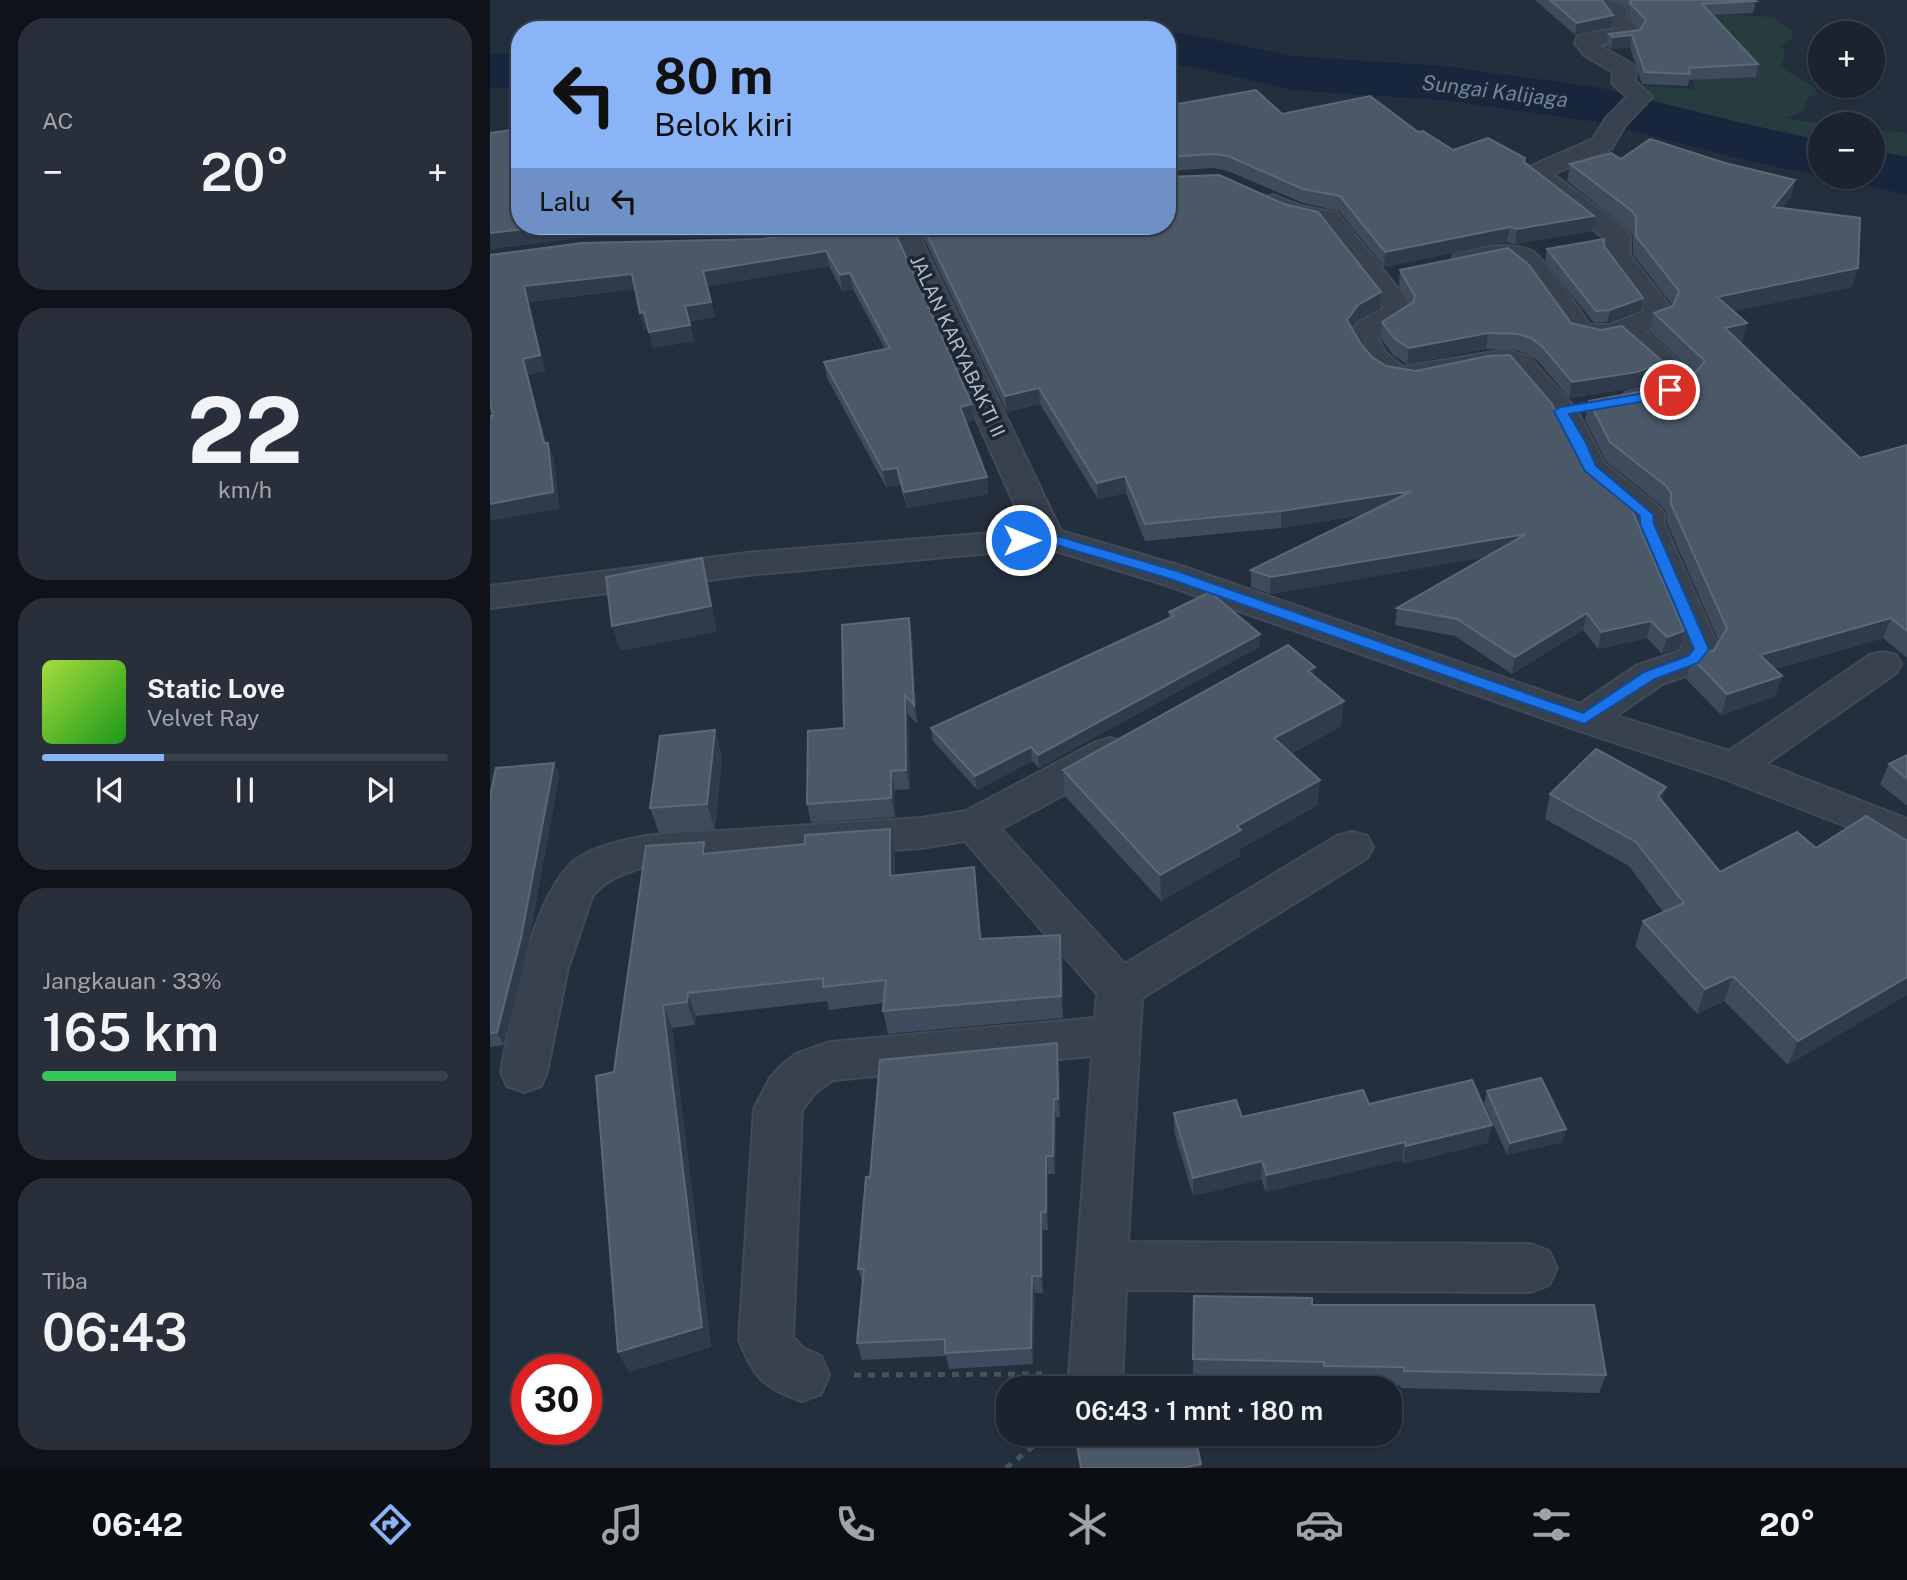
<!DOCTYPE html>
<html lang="id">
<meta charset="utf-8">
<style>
body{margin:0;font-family:"Public Sans",sans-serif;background:#282f3a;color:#f1f3f6;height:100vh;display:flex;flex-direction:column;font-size:26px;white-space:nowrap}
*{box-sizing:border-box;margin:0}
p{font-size:23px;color:#a0a4aa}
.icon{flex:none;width:38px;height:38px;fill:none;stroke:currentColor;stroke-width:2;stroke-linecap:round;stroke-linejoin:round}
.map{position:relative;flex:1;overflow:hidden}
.drawer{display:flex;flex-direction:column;gap:18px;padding:18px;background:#0f1319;width:490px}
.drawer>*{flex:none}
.hud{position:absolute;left:21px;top:21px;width:665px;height:214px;border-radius:28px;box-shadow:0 2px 5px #0004,0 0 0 2px #39404a;background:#8ab4f8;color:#111;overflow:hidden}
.tools{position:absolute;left:1318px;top:21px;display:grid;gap:14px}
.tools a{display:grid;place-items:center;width:77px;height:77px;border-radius:50%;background:#1b232e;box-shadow:0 2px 5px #0004,0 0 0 2px #39404a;font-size:35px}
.speed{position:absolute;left:21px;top:1354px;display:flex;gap:14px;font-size:35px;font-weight:700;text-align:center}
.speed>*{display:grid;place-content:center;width:91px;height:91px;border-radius:50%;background:#1b232e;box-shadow:0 2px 5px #0004,0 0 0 2px #39404a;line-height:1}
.speed .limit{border:10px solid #d22;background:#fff;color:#111}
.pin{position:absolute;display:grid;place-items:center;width:60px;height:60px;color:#fff;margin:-30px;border:4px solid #fff;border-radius:50%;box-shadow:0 2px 7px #0007}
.me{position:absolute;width:77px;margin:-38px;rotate:90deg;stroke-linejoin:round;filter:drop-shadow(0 0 5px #0008)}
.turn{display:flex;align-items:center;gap:24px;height:147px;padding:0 28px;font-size:32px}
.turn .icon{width:91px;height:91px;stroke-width:2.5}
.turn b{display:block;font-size:49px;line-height:60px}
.then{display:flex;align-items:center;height:66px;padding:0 28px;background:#0003;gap:14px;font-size:26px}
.big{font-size:52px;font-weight:600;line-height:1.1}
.drawer .tile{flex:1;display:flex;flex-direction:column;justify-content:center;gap:10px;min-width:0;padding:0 24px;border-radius:28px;background:#282f3a}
.drawer .dial{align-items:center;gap:0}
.dial b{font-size:91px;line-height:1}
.song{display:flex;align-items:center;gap:21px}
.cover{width:84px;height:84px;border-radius:10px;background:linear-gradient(135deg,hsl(80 70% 55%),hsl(120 70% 35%))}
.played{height:7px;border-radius:4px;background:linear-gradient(90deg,#8ab4f8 30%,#39404a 30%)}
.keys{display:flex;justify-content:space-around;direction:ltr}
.heat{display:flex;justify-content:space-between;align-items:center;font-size:38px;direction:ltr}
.charge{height:10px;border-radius:5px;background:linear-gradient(90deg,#34c759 33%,#39404a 0)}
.trip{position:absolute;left:506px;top:1376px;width:406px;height:70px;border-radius:28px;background:#1b232e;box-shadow:0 2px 5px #0004,0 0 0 2px #39404a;font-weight:600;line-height:70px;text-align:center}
.menu{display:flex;height:112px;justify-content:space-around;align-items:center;background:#0b0e12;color:#a0a4aa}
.menu .icon{width:49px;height:49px}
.menu .selected{color:#8ab4f8}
.menu b{font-size:32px;color:#f1f3f6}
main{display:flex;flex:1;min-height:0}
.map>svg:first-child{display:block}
.green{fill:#263c3f}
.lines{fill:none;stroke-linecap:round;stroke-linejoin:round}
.river{fill:#17263c;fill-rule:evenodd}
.minor-casing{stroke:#414a57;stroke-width:4}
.path{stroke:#3f5557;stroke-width:5;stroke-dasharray:7 7;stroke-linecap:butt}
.minor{fill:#38414e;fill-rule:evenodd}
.wall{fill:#3f4b5c}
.shaded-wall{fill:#2f3b4b}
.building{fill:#4b5868;stroke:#5c6777;stroke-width:2}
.route{fill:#1a73e8;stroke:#114b97;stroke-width:2}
.labels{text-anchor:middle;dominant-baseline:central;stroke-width:7;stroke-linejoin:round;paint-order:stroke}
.far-street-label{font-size:19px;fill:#b4bcc9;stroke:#1d2633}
.far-water-label{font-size:21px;font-style:italic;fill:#6d86a8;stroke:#1d2633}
</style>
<main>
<section class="drawer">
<div class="tile"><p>AC</p>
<div class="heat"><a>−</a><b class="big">20°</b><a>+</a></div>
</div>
<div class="tile dial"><b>22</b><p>km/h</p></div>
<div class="tile">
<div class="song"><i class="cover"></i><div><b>Static Love</b><p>Velvet Ray</p></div></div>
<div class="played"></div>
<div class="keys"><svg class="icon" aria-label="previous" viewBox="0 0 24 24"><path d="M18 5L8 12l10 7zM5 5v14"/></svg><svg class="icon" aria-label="pause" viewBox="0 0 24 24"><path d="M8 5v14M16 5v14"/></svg><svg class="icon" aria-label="next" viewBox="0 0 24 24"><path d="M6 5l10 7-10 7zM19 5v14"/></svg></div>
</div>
<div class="tile"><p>Jangkauan · 33%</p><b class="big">165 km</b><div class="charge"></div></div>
<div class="tile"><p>Tiba</p><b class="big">06:43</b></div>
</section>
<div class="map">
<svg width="1417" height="1468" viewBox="0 0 1417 1468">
<rect width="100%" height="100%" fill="#242f3e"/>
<path class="green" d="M1226,14L1283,17L1302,31L1303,38L1289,45L1295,52L1290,67L1327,89L1325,95L1316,99L1314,109L1306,115L1291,118L1333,124H1330V141L1151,105L1162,98L1140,85L1205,89L1188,18Z
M1382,129L1417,133V156L1383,151Z"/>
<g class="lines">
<path class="river" d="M677,32L704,35L801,56L952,66L1111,88L1256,124L1330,140V176L1254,160L1108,122L952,100L801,90L704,67L677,64Z
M0,54H30V88H0Z
M1382,150L1417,157V195L1360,181L1357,177H1382Z"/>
<defs>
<path id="minor" d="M1103,0C1117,0 1129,0 1137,10L1135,15L1151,31L1147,39L1109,45L1143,65L1146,70L1145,81L1162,97L1134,127L1121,149L1063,174L1136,230L1140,236V255L1183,311L1178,322L1155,331L1208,380C1194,400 1158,411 1135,405L1131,399L1135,393L1169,384L1175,379L1130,339L1108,343L1080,337L1025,264C1006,258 986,271 965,266L962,260L965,254C990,248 1018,241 1042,251C1053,257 1090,311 1100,325H1118L1155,311L1114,256V238L1034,175L1039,167L1103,139L1116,118L1137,97L1122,83L1123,72L1094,55L1085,43L1088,35L1126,29L1114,16L1116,12Z
M783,195L811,206L847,213L918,301L922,312L918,318L887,337L896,353L913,367L1016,350L1039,357L1086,409L1114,463L1169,507L1174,514V524L1229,649L1216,669L1172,684L1126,716L1239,751L1380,655L1393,652L1406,655L1411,664L1406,673L1276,764L1417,819V850L1230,777L1081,728L670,583L556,548L257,575L0,608V586L257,553L536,530L404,234L350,242L341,240L337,234L341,228L352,226H427L434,246L571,531L694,567L1090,704L1146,666L1190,651L1192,648L1140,524V517L1089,475L1061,419L1019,369C1007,367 993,370 981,373C918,386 893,402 858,336L868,323L894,308L829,225L795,217L774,208L770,203L774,198Z
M620,738L634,742L639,752L634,762L511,829L635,964L847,836L862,832L877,836L883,847L877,858L652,998L638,1242L1041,1244L1059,1251L1067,1268L1059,1285L1041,1292L636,1290L632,1388H578L602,1056L343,1080L325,1093L312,1110L303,1337L313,1348L331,1356L339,1375L331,1394L312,1401C272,1387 265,1378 249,1340L264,1109L280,1078L292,1065L306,1054L340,1042L605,1018L607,994L475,841L431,848L154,867C133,874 115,879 102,897L78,968L57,1072L51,1086L34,1092L17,1086L11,1072C21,1016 39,909 78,867C93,849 133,840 156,836C185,832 216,832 246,830C308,826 369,822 431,818L476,811L606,742Z"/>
</defs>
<use href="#minor" class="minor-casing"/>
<path class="path" d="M364,1375L552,1374
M516,1468L560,1433"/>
<use href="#minor" class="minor"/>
</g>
<path class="wall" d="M1045,0H1112L1123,15L1121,27L1085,35Z
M1126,0H1264L1266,1L1263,13L1223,15L1268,64L1266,77L1199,80L1198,86L1152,84L1140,47L1121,49L1117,46L1119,34L1150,30V29L1138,14L1139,8L1135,5Z
M677,85L688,104L792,114L928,132L963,150L1034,162L1104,216L1102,231L1025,244L1017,242L894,267L849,211L813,203L738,171L723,168L677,171Z
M0,133L30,226H333L256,234L96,237L0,249Z
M1131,159L1235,163L1305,180L1301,197L1292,208L1362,287L1243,311L1257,323L1252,342H1251L1370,458L1417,445V658L1393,638L1285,669L1286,696L1231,715L1196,679L1202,658L1224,650L1229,642L1177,523L1176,512L1171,505L1116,461L1095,420L1099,401L1176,387L1204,373L1160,332L1164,313L1183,306L1143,254V236L1138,229L1077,181L1080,164Z
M371,226L482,404L484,420L476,422L497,477L498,494L417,508L410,485L396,487L337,378L334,362L395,349L363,289L352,291L339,266L217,286L225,317L199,321L204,341L163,348L158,328L154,329L145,289L38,302L55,371L38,375L56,443L64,459L69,509L3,416L0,255L272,239Z
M428,226H677L890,307L867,321L861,328L870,343L882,357L896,366L1091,460L1141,508L1194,631L1189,648L1172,654L1157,638L1108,649L1093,630L1022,674L965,636L905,625L907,608L995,557L780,594L761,587V570L873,515L791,528L655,541L636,493L608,499L550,404L517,412Z
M1114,246L1153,298L1151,310L1117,322L1104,323L1055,261L1057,249Z
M910,270L1081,323L1169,378L1143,388L1079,398L1049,362L1038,354L1026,350L996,349L917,364L903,355L891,338L892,322L919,304L909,286Z
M679,612L770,634L769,647L549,768L542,761L487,790L443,741L441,728L679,619Z
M419,618L422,637L427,724L418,714L420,789L405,790V817L321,823L317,804L354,728Z
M825,677L851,726L801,754L828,805L750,849V856L671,901L575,796L573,770Z
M1417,755V806L1390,784L1399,764Z
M232,756L225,830L169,833L160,808Z
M64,763L69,776L37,951L14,1045L0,1047V796Z
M1060,794L1172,801L1230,872L1326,848L1417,841L1298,1065L1234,1001L1207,1014L1145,946L1153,921L1173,912L1139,866L1055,819Z
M214,842L218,854L405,852V876L487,890L492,939L570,935L573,958V1018L398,1034L393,1011L394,1003L339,1010L337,1001L206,1016L205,1025L182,1028L221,1347L139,1372L128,1352L124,1072Z
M567,1043L569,1062L570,1117H566L565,1174H558V1230H553V1293H545L543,1364L459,1369L456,1356L372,1360L367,1343L373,1285L368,1269Z
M997,1091L1076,1129L1072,1142L1017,1155L994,1103Z
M879,1104L998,1143L913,1164L912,1160L776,1192L771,1179L703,1196L684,1131V1113L752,1117Z
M822,1305L1116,1375L1109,1393L911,1388L910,1385L832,1384V1380L703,1377V1359Z"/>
<path class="shaded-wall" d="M1123,15L1121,27L1085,35L1087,23Z
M1142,35L1140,47L1121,49L1123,37Z
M1305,180L1301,197L1278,225L1283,207Z
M1104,216L1102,231L1025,244L1027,229Z
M62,226H92L96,237L0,249V233Z
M254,226H333L256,234Z
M1020,227L1017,242L894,267L895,252Z
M336,251L339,266L217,286L213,271Z
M1368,268L1362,287L1222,315L1227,297Z
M360,273L363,289L352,291L350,275Z
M142,274L146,289L38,302L55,371L38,375L60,459L58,443L64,459L69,509L0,521V504L54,443L33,359L34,286Z
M891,292L890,307L867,321L855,336L857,320L868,305Z
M1153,298L1151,310L1117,322L1120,310Z
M221,302L225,317L199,322L195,306Z
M154,312L158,328L154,329L150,313Z
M1257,323L1252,342L1231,346L1235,328Z
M200,325L204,341L163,348L159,332Z
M998,333L996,349L917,364L919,348Z
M1173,362L1169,378L1143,388L1079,398L1082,382Z
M549,388L550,404L517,412L515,396Z
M482,404L484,420L472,423L470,407Z
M407,468L410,485L396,487L393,470Z
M635,476L636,493L608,499L607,483Z
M497,477L498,494L417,508L414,492Z
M922,491L920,508L791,528V511Z
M1036,534L1033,551L780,594L781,577Z
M212,558L218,584L227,632L130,651L122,626Z
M1097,613L1093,630L1022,674L1025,657Z
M419,618L422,637L427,724L424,705Z
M1401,618L1393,638L1264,675L1270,655Z
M1161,621L1157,638L1108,649L1111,632Z
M1194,631L1189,648L1172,654L1177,637Z
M770,634L769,647L549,768L548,755Z
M825,667L823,693L818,671Z
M1292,676L1286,696L1231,715L1237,694Z
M415,695L418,714L420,789L416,770Z
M854,701L851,726L783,764L784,738Z
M225,730L232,756L225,830L217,804Z
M541,747L542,761L487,790L485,776Z
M64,763L69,776L37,951L14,1045L7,1032Z
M401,771L405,790V817L401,798Z
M830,780L828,805L750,849V856L671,901L670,875L747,826Z
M1176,787L1169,812L1168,796Z
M400,829L405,852V899L400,876Z
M214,842L221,865L213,854Z
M484,867L487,890L494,962L490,939Z
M570,935L573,958V1018L571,996Z
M1243,976L1234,1001L1207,1014L1215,989Z
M1417,977V995L1298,1065L1308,1041Z
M198,993L206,1016L205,1025L197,1002Z
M173,1005L182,1028L221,1347L139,1372L128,1352Z
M567,1043L569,1062L570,1117L568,1099Z
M564,1099L566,1117L565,1174L563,1156Z
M1002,1125L998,1143L913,1164L916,1146Z
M1076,1129L1072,1142L1017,1155L1020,1143Z
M915,1142L912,1160L776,1192L777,1175Z
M556,1156L558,1174V1230L556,1212Z
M772,1161L771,1179L703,1196V1178Z
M551,1212L553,1230V1293L551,1276Z
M542,1276L545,1293L543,1364L541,1348Z
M711,1464V1468H693Z"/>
<path class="building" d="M1060,0H1112L1123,15L1087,23Z
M1141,0H1264L1266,1L1212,4L1268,64L1199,68L1200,74L1155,72L1142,35L1123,37L1119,34L1150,30L1156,20L1140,3Z
M677,85L688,104L766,90L792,114L880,96L928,132L933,131L963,150L998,138L1035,158L1034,162L1104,216L1027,229L1020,227L895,252L850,196L813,189L738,156L723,154L677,157Z
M30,129V226H62L0,233V133Z
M1160,139L1235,163L1305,180L1283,207L1370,218L1368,268L1227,297L1257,323L1235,328L1370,458L1417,445V631L1401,618L1270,655L1292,676L1237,694L1202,658L1224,650L1237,628L1181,504V493L1175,485L1120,442L1099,401L1176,387L1205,373L1215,361L1164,313L1183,306L1189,291L1146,236V218L1142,211L1080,164L1121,153L1131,159Z
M729,175L794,204L828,212L891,292L868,305L857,320L870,343L882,357L896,366L926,371L998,356L1020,355L1062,404L1091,460L1141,502V508L1194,631L1177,637L1161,621L1111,632L1097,613L1025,657L967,619L907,608L1036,534L781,577L761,570L922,491L791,511L655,524L635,476L607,483L549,388L515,396L433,226H677V177Z
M371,226H402L482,404L470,407L497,477L414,492L407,468L393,470L334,362L400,348L360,273L350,275L336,251L213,271L221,302L195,306L200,325L159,332L154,312L150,313L142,274L34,286L50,355L33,359L54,443H58L63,492L0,504V416H3L0,402V255L92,243L272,239Z
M1114,239V246L1153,298L1120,310L1106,311L1057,249Z
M1018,248L1039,265L1081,323L1111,330L1132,326L1173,362L1147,372L1082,382L1052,346L1041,338L1028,334L998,333L919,348L905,339L892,322L923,302L925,296L910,270Z
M212,558L221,606L122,626L116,577Z
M720,592L770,634L548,755L541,747L485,776L441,728L684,616L679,612Z
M419,618L424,705L415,695L416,770L401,771V798L317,804L318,731L354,728L352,625Z
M798,645L825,667L818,671L854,701L784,738L830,780L747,826L751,830L670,875L573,770Z
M225,730L217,804L160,808L170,736Z
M1106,749L1176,787L1168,796L1230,872L1307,832L1326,848L1376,816L1417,841V977L1308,1041L1243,976L1215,989L1153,921L1194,903L1146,842L1060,794Z
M1417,755V779L1399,764Z
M64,763L31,938L7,1032L0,1033V796L6,768Z
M400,829V876L484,867L490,939L570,935L571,996L393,1011L396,980L333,987V978L198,993L197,1002L173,1005L212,1327L128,1352L106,1076L124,1072L156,846L214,842L213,854L315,844V835Z
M567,1043L568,1099H564L563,1156H556V1212H551V1276H542L541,1348L455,1353V1339L367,1343L374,1269H368L376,1177H380L390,1060Z
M1051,1078L1076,1129L1020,1143L997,1091Z
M982,1080L1002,1125L916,1146L915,1142L777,1175L772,1161L703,1178L684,1113L746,1100L752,1117L873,1090L879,1104Z
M704,1296L822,1298V1305H1104L1116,1375L914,1371V1367L834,1366V1362L703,1359Z
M692,1379L694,1388H652Z
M585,1433H704L711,1464L693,1468H591Z"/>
<path class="route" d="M1180,386L1187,390L1185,393L1150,402L1079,414L1096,443L1106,466L1163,514L1164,524L1219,649L1208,663L1165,679L1094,724L677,578L556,542L531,544L524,540L531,536L557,533L687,571L1093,713L1154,672L1198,656L1204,649L1150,524V516L1095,471L1064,411L1071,407L1149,394Z"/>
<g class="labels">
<g class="far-street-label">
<text transform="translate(468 346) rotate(65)">JALAN KARYABAKTI II</text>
</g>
<g class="far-water-label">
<text transform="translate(1005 91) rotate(7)">Sungai Kalijaga</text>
</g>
</g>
</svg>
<div class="tools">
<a>+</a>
<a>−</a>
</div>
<div class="speed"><div class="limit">30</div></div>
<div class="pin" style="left:1180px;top:390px;background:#d93025"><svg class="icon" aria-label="arrive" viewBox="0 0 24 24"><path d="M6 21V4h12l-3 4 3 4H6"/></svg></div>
<svg class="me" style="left:531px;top:540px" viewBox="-20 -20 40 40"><circle r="17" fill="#1a73e8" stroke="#fff" stroke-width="3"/><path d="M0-11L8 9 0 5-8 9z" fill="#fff"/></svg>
<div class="trip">06:43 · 1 mnt · 180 m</div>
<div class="hud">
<div class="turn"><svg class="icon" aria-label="left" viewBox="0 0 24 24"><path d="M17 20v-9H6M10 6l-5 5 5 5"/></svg><div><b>80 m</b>Belok kiri</div></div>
<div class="then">Lalu<svg class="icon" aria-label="left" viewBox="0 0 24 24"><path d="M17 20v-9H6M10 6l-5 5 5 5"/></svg></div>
</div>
</div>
</main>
<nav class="menu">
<b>06:42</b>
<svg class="icon selected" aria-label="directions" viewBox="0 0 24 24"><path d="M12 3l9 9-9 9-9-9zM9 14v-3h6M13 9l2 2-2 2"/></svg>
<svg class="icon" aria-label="music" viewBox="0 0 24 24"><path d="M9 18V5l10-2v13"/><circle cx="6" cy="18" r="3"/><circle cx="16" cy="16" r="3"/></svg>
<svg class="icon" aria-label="phone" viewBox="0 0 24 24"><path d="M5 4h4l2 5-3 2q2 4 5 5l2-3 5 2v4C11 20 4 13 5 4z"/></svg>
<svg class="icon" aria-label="climate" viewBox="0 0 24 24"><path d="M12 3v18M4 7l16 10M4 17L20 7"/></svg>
<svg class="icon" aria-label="car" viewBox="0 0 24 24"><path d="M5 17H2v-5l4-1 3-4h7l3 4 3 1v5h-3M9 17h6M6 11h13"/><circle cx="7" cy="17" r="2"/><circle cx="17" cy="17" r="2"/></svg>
<svg class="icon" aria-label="filters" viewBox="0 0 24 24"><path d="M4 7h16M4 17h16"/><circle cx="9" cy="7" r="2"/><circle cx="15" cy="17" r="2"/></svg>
<b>20°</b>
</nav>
